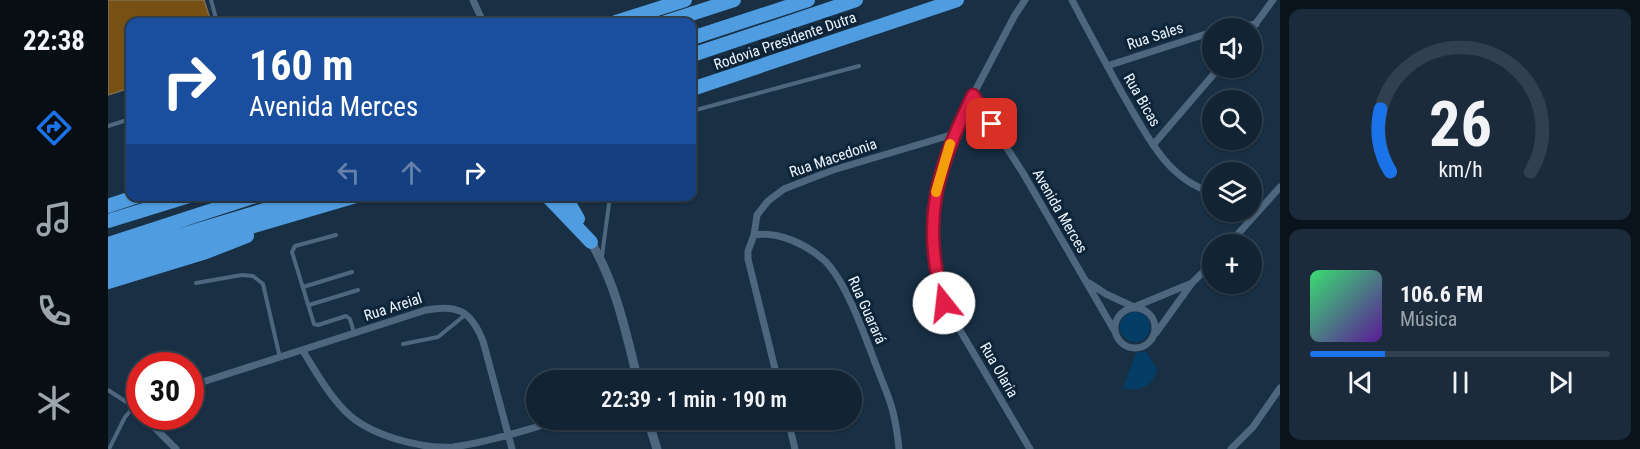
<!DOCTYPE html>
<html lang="pt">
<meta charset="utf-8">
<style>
body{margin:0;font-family:"Roboto Condensed",sans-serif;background:#1b2b3b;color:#f1f3f6;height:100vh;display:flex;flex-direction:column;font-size:22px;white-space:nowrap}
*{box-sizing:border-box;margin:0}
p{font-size:20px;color:#9ca4ac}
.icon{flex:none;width:33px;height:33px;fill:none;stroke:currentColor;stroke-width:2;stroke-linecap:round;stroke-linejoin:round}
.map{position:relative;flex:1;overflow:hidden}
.details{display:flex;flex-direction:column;gap:9px;padding:9px;background:#0a131c;width:360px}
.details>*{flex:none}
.guide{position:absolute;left:18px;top:18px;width:570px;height:183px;border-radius:12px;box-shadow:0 2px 4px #0004,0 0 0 2px #31404e;background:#1a4fa0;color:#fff;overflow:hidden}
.fabs{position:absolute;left:1094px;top:18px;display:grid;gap:12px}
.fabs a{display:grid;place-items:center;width:60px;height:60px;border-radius:50%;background:#122333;box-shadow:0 2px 4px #0004,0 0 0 2px #31404e;font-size:30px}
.speed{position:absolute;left:18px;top:352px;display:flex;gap:12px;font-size:30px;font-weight:700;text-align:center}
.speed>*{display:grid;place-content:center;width:78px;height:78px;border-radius:50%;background:#122333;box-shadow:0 2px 4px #0004,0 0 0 2px #31404e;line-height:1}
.speed .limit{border:9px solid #d22;background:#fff;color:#111}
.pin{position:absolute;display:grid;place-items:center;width:51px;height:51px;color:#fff;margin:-26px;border-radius:12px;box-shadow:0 3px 9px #0006}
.me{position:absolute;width:66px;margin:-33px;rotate:344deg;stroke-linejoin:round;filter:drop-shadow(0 0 4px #0008)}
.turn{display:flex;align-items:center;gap:21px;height:126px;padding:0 24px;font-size:27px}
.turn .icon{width:78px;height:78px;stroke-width:2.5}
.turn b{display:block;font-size:42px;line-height:51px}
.lanes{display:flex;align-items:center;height:57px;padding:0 24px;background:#0003;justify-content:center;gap:30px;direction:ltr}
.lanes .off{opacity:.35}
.details .tile{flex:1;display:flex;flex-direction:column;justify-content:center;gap:9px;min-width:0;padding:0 21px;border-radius:12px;background:#1b2b3b}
.details .dial{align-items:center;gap:0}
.dial svg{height:156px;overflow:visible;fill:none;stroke:#31404e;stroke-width:7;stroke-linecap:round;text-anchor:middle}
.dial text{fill:#f1f3f6;stroke:none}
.song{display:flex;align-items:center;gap:18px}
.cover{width:72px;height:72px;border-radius:9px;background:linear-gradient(135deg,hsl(140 70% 55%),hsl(270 70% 35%))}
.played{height:6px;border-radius:3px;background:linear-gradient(90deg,#1a73e8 25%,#31404e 25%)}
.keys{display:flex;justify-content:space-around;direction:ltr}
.trip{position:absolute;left:418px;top:370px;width:336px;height:60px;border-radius:30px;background:#122333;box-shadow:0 2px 4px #0004,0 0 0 2px #31404e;font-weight:600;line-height:60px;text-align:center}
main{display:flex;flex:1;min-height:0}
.tab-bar{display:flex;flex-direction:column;width:108px;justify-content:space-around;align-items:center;background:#070e14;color:#9ca4ac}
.tab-bar .icon{width:42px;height:42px}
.tab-bar .on{color:#1a73e8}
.tab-bar b{font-size:27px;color:#f1f3f6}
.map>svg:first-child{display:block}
.green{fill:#043d66}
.building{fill:#765113;stroke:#816d52;stroke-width:1.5}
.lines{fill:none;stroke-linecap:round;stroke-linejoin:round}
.service{stroke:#4e677e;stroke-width:4}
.minor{stroke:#4e677e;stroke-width:7}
.tertiary{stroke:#4e677e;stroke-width:9}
.motorway{stroke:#4f9de0;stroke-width:14}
.route-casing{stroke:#92132f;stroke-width:15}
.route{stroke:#e11d48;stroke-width:10}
.slow{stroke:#f59e0b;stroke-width:10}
.labels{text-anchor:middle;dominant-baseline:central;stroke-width:6;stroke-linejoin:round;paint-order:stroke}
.street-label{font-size:15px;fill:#edf6fe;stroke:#0e2539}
</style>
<main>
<nav class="tab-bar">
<b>22:38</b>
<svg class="icon on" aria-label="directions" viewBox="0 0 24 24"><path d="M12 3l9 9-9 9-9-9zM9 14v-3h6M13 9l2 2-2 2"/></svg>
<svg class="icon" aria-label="music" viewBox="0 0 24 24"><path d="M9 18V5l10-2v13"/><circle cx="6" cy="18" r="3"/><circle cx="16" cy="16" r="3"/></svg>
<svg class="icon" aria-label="phone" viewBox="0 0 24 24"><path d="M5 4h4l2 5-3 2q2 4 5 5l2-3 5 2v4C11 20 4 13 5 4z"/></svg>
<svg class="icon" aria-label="climate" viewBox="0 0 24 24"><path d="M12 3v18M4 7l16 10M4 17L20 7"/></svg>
</nav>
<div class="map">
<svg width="1172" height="449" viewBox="0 0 1172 449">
<rect width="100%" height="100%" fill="#182f44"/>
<path class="green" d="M1012 327a15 15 0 1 1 30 0a15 15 0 1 1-30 0Z
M1038,351L1049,369C1045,387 1032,392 1015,388L1028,353Z"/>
<path class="building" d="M0,0H96L103,22H22V88L0,95Z"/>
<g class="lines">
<path class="service" d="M103,0L109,22
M584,111L751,66
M0,126L22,119
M228,235L187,246L184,252L206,324L210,325L238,316L242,319L246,333
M494,256L502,196
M88,283L134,275L145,276L155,284L172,358
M195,287L244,272
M201,305L250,290
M295,344L330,337L357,315
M0,390L26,407L17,417L1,449"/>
<path class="minor" d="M365,0L375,22
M917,0L907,15L865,95L836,158L829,189L825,217V247L828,275L836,303L922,449
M964,0C980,31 997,62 1014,93C1036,130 1058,180 1104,192
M1124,28L1148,24
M1143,30L1165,0
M999,66L1104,32
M865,95L915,173L1006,330
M1045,145L1111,68
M1143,203L1155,206
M646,235C671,231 698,244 717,261C740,284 759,342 771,373C776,386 782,399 785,412C788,425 790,437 791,449
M1121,244L1172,187
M981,283L998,294L1026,307L1084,283
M1007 328a20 20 0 1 1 40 0a20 20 0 1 1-40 0Z
M1048,333L1084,283L1104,263
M195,351C208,372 220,394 238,412C261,435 312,449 345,447C381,442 417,430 452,420
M670,381L640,259V251L646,235L649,215L660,201L676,189L725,170L846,134
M82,386L318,310C350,304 363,311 375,341L404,449
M32,404L26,407L32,413
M36,417L68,449
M680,420L687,449
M1123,449L1145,427L1172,388"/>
<path class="tertiary" d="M483,242C508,284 518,333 530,381
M540,420L549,449"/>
<path class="motorway" d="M508,22L577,0
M558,22L626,0
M584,38L700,0
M584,55L748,0
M584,89L849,0
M439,196L483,242
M457,196L470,219
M0,206L30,196
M0,221L81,196
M0,244L148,196
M0,257L203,196
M0,269L248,196
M0,282L98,252L139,236"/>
</g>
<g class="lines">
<defs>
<path id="route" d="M836,303C812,221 829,169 865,95L884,124"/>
</defs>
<use href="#route" class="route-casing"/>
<use href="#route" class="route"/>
<path class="slow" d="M828,192L842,144"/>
</g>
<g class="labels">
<g class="street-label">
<text transform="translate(1047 36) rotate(-18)">Rua Sales</text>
<text transform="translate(677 41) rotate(-19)">Rodovia Presidente Dutra</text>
<text transform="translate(1034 100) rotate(60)">Rua Bicas</text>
<text transform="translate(725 158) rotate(-19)">Rua Macedonia</text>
<text transform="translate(952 211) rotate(60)">Avenida Merces</text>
<text transform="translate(285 307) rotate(-18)">Rua Areial</text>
<text transform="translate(759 310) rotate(66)">Rua Guarará</text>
<text transform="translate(891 370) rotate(60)">Rua Olaria</text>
</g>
</g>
</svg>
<div class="fabs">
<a><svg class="icon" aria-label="sound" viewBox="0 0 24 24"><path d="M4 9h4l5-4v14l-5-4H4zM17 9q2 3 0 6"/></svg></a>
<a><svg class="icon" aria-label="search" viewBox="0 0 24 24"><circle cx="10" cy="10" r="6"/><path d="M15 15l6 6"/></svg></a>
<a><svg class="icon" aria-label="layers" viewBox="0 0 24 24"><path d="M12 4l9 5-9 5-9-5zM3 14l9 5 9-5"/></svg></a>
<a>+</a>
</div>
<div class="speed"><div class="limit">30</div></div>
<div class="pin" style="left:884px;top:124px;background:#d93025"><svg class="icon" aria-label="arrive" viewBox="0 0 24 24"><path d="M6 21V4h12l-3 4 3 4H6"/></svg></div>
<svg class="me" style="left:836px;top:303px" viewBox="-20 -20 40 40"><circle r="19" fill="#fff"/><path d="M0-13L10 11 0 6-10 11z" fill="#e11d48"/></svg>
<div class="trip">22:39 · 1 min · 190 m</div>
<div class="guide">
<div class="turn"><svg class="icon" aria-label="right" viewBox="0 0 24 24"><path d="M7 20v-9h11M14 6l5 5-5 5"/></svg><div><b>160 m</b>Avenida Merces</div></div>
<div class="lanes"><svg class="icon off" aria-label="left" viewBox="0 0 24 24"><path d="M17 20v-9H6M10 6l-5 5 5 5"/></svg><svg class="icon off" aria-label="ahead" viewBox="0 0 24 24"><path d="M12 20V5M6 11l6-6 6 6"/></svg><svg class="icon" aria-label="right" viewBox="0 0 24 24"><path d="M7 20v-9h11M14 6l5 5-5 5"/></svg></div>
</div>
</div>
<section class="details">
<div class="tile dial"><svg viewBox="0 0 100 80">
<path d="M14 69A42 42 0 1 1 86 69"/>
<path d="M14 69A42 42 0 0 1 9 37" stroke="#1a73e8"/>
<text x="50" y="56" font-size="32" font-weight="700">26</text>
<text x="50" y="72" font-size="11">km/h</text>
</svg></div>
<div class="tile">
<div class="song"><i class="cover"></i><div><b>106.6 FM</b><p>Música</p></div></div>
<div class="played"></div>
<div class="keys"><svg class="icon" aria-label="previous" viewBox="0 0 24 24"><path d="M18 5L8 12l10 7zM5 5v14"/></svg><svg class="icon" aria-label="pause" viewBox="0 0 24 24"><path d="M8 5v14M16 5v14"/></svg><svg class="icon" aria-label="next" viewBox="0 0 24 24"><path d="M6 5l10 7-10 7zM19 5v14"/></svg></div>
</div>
</section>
</main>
